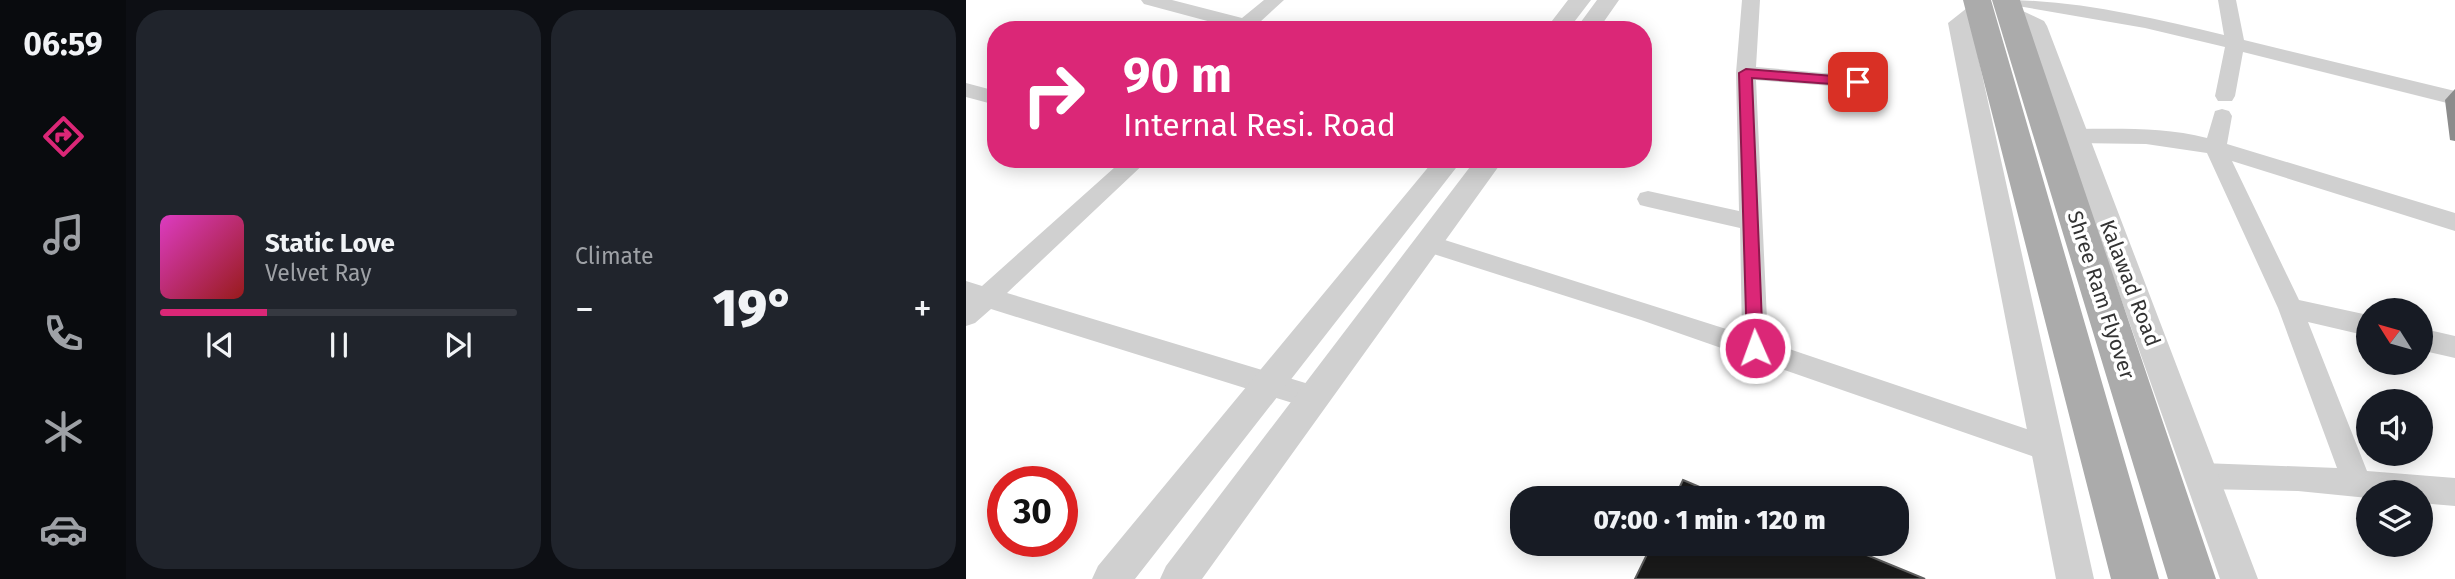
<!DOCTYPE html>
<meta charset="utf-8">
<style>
body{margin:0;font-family:"Fira Sans",sans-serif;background:#20242c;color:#f1f3f6;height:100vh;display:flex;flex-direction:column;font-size:26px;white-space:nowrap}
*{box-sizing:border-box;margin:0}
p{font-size:23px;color:#9ea1a6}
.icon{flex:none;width:38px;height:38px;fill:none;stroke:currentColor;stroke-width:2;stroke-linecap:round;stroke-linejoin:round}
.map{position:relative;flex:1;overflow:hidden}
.panel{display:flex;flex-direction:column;gap:10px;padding:10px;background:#0d0f14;width:840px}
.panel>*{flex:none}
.top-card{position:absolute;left:21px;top:21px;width:665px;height:147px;border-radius:28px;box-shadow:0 4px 18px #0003;background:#db2777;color:#fff;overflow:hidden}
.needle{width:46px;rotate:307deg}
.buttons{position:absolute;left:1390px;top:298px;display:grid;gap:14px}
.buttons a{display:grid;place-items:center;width:77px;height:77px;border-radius:50%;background:#171b24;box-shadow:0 4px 18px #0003;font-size:35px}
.speed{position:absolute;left:21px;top:466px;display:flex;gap:14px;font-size:35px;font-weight:700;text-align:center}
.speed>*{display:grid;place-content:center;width:91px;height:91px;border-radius:50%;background:#171b24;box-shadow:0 4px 18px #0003;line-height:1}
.speed .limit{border:10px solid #d22;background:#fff;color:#111}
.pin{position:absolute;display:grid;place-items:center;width:60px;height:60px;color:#fff;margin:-30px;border-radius:14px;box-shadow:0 4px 10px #0006}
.me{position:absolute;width:77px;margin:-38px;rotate:358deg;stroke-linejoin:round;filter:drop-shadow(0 0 5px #0008)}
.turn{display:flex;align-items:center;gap:24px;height:147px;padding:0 21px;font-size:32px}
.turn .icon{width:91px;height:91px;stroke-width:2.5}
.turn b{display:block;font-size:49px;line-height:60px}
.big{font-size:52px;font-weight:800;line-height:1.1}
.panel .card{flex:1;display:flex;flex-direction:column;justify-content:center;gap:10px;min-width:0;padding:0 24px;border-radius:28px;background:#20242c}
.song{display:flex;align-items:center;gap:21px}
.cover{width:84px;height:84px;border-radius:10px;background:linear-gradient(135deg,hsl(310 70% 55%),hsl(0 70% 35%))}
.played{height:7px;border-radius:4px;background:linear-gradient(90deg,#db2777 30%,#363941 30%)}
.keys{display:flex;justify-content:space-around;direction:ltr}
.heat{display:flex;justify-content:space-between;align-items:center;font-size:38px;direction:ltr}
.panel .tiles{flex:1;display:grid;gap:10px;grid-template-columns:repeat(2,1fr)}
.trip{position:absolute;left:544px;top:486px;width:399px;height:70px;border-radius:28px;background:#171b24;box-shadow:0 4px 18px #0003;font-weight:800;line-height:70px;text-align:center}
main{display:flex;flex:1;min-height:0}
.tab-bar{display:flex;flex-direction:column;width:126px;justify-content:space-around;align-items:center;background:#090b0e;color:#9ea1a6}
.tab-bar .icon{width:49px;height:49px}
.tab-bar .current{color:#db2777}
.tab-bar b{font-size:32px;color:#f1f3f6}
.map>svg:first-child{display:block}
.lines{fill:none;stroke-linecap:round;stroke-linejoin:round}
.minor{fill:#d0d0d0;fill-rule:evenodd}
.tertiary{fill:#d0d0d0;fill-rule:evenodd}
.primary{fill:#ababab;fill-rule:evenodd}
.wall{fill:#8c8c8c}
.building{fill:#1a1a1a;stroke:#5f5f5f;stroke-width:2}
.route{fill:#db2777;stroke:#8e194d;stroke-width:2}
.labels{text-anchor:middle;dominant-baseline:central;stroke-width:7;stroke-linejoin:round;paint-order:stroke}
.street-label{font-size:21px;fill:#333;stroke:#fff}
</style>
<main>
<nav class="tab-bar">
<b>06:59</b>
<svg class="icon current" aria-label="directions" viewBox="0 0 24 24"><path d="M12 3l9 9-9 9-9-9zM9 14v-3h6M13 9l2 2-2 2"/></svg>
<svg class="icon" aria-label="music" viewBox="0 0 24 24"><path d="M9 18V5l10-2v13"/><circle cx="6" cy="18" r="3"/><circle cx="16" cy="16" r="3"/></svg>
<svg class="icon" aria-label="phone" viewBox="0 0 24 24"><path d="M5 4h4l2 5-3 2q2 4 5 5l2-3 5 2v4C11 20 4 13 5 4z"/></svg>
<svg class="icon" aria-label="climate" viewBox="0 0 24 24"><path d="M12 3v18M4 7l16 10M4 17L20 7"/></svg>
<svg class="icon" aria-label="car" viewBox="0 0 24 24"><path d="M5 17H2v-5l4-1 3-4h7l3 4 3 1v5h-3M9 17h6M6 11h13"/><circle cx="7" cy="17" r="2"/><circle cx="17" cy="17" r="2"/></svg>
</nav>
<section class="panel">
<div class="tiles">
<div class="card">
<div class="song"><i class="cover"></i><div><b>Static Love</b><p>Velvet Ray</p></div></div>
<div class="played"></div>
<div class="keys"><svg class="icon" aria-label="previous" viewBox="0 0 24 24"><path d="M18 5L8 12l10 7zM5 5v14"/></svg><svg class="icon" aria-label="pause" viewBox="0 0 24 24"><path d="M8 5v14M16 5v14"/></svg><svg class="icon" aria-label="next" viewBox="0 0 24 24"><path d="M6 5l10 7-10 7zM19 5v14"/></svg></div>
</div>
<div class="card"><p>Climate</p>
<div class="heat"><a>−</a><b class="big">19°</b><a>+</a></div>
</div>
</div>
</section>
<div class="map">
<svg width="1489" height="579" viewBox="0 0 1489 579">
<rect width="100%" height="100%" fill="#fff"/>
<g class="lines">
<path class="minor" d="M175,0H206L276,18L298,0H318L294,22L309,26L311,30H275L178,4Z
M776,0H794L790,67L892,76L899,77L902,82L899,87L892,88L790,80L802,342L1090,439L1094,448L1090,457L1080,461L675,320L455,250L451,244L455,238L463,235L776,334L774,228L682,207L674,205L671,199L674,193L682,191L773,211L770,73Z
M1037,0C1112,0 1185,18 1258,35L1252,0H1270L1278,40L1489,91V105L1277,52L1269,96L1266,101H1252L1249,96L1259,47L1179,28L1046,5Z
M0,83L30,91V105L0,97Z
M1256,109L1263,111L1266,116L1261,144L1489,213V231L1266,161L1333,300L1402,315V336L1342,322L1401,471L1489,478V506L1454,503V492H1402V498L1332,491L1236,489L1226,485L1222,476L1226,467L1236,463L1371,468L1312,308L1241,153L1180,144L1109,143L1102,141L1098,136L1102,131L1109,129C1153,129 1198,127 1241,138L1249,111Z
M158,159H183L41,293L346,385L356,389L359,397L356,405L346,409L25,309L9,323L0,326V281L16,286Z
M1454,328L1489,336V358L1454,350Z"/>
<path class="tertiary" d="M602,0H625L602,30H579Z
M631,0H653L632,30H609Z
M1014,2L1022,4L1025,9L1005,25L1128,579H1090L982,23L1006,4Z
M1044,5L1078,21L1081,26L1292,579H1254L1060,30L1036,17L1033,12L1036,7Z
M469,159H497L169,579H126L132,566Z
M510,159H538L236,579H194L200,566Z"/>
<path class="primary" d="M997,0H1025L1193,579H1145Z
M1026,0H1054L1250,579H1202Z"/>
</g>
<path class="wall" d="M1489,89V141L1484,140L1479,100Z"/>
<path class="building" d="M717,480L762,499H708Z
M686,544H874L959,579H669Z"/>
<path class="route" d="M780,69L892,78L899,82L892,86L786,78L797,348L795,353H783L781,348L773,73Z"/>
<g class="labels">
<g class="street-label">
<text transform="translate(1164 283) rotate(69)">Kalawad Road</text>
<text transform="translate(1135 295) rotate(72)">Shree Ram Flyover</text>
</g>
</g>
</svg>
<div class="buttons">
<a><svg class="needle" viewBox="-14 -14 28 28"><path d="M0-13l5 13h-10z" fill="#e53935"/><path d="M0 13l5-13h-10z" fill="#9ea1a6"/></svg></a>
<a><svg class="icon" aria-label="sound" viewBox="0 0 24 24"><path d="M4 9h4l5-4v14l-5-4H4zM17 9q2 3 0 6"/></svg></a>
<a><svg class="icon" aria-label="layers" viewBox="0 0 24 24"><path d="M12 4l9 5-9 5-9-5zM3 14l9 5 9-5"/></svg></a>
</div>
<div class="speed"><div class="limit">30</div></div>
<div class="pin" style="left:892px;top:82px;background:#d93025"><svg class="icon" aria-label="arrive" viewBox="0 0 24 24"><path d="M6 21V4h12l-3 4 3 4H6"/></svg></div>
<svg class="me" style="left:789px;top:348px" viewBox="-20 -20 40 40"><circle r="17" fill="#db2777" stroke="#fff" stroke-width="3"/><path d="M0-11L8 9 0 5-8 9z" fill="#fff"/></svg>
<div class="trip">07:00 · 1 min · 120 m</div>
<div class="top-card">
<div class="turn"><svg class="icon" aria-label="right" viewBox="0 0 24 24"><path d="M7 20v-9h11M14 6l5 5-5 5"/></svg><div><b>90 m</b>Internal Resi. Road</div></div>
</div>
</div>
</main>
